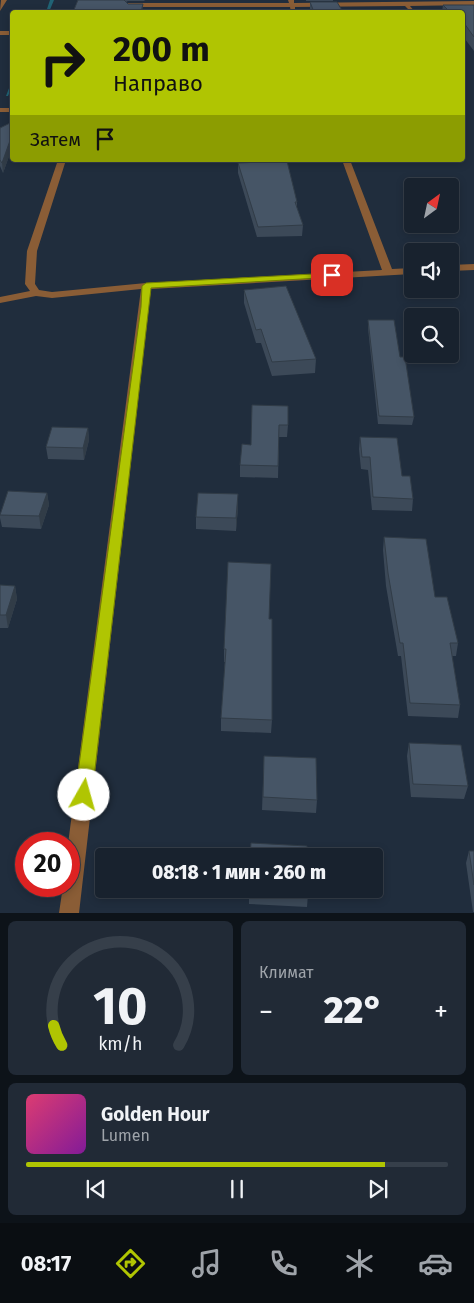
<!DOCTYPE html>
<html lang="ru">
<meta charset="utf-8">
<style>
body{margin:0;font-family:"Fira Sans",sans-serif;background:#212a36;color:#f1f3f6;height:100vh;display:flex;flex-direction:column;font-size:19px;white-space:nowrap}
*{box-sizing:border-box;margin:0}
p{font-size:16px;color:#9fa4aa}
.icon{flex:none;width:28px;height:28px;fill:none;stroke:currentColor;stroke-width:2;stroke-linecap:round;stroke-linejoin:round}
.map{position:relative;height:913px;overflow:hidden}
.drawer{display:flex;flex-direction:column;gap:8px;padding:8px;background:#0d1319;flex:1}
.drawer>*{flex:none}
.banner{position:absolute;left:10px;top:10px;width:455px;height:152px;border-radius:5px;box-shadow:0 2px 8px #0003,0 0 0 1px #363f4a;background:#b0c502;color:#111;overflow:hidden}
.needle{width:32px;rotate:33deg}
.buttons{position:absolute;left:404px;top:178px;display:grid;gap:10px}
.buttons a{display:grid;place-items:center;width:55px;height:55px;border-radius:5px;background:#18222e;box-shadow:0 2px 8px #0003,0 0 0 1px #363f4a;font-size:25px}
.speed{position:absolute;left:15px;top:832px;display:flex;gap:10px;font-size:25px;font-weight:700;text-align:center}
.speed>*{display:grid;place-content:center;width:65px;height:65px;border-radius:50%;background:#18222e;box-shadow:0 2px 8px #0003,0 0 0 1px #363f4a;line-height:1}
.speed .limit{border:8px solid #d22;background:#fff;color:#111}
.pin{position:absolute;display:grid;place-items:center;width:42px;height:42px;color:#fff;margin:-21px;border-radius:10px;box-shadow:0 2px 8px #0006}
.me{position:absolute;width:55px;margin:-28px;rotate:7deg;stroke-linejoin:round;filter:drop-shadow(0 0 4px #0008)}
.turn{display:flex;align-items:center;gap:18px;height:105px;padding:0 20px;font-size:22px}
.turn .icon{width:65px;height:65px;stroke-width:2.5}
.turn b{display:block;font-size:35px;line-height:42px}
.then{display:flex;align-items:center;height:48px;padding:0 20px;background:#0003;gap:10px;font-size:19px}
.big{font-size:38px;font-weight:800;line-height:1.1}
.drawer .widget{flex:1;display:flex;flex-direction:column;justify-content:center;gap:8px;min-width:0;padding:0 18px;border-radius:8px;background:#212a36}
.drawer .dial{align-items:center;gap:0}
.dial svg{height:130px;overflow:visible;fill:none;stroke:#363f4a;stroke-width:7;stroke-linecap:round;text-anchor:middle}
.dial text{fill:#f1f3f6;stroke:none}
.song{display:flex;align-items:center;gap:15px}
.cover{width:60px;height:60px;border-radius:8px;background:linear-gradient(135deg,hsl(340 70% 55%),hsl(290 70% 35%))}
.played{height:5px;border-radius:2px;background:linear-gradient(90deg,#b0c502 85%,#363f4a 85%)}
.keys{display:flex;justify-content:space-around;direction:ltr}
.heat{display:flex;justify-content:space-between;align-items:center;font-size:28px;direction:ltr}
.drawer .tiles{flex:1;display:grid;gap:8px;grid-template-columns:1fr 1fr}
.widget:last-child{grid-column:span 2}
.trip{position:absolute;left:95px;top:848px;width:288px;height:50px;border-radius:5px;background:#18222e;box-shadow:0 2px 8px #0003,0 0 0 1px #363f4a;font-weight:800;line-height:50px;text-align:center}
.tabs{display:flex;height:80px;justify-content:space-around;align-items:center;background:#0a0e12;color:#9fa4aa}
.tabs .icon{width:35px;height:35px}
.tabs .active{color:#b0c502}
.tabs b{font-size:22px;color:#f1f3f6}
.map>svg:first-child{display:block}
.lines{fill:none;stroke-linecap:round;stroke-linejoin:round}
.stream{fill:#206375;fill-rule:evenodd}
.minor{fill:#8a5d36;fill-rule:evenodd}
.wall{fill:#3c4958}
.shaded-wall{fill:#313c47}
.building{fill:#465566;stroke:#313c47}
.route{fill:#b0c502;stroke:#728001}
</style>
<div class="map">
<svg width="474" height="913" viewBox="0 0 474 913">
<rect width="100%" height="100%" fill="#202d3d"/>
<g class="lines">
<path class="stream" d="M50,0H54L49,12H46Z
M11,83H12V87L8,96H6Z"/>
<path class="minor" d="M1,0H7L0,11Z
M288,0H294V3L474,1V5L410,6L415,12H411L405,6L295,7V12H291L290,7H128L125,5L128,3H289Z
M0,31H12V35H0Z
M0,108H12V112H0Z
M58,160H66L37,251L35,284L39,290L52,292L146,283L382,270L342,160H350L392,269L412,268V274L151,289L79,913H59L63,886H69L68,844L141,289L52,298L36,296L0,303V297L30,291L25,284L27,251Z
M474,264V270L450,271V265Z"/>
</g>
<path class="wall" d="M78,0H145L144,1H128L126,2L128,4H143L142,12H73Z
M306,0H333V1H306Z
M310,2L343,12H311L310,9Z
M443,5H474V51L462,35V12H442Z
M12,122V148L3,173L0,166V128Z
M238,163L297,202V208L303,225L302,236L257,237L238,173Z
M244,290L316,359L315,373L272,376L261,343H256L244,303Z
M368,320L400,357L414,417L412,425L378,424L368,328Z
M252,405L288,425L287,437H279L278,478L240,477V465L251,445Z
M88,428L89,440L84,460L48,459L46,447Z
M360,437L402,476L413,499L412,511L372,510L368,470L361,469L359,449Z
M47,493L49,505L41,529L2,527L0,518V513Z
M238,507L236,531L196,529V517Z
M384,537L435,597L458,643L456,656H452L460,705L458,718L408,716L401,656H398L386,586L383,550Z
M0,585L15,586L17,599L8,628H0Z
M269,619L272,720L271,733L221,731V718L225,662H224V649Z
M409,743L468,786L464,799L411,797L407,756Z
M264,756L317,800L316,813L262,810Z
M469,851H474V912H473L466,863Z
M249,891L308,894L307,907L249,904Z"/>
<path class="shaded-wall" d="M12,135V148L3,173L2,163Z
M88,428L89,440L84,460L83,448Z
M47,493L49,505L41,529L39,516Z
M238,494V507L236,531V518Z
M15,586L17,599L8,628L6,615Z"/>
<path class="building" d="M78,0H124L128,4H143L141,12H122V10L73,12Z
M310,2H337L343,12H314Z
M443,5H474V37L464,23H462V12H450Z
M12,122V135L2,163L0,160V128Z
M287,161L297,202H295L303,225L258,227L238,163Z
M286,286L316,359L272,362L261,329L256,330L244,290Z
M368,320H394L400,357H405L414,417L379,416Z
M252,405L288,406V425H279L278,466L240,465L242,444L251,445Z
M52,427L88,428L83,448L46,447Z
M360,437L397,438L402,476H410L413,499L373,497L370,457H362Z
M8,491L47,493L39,516L0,515Z
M198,493L238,494L236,518L196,517Z
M384,537L426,539L435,597H447L458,643H450L460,705L410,703L403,643H400L388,573Z
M228,562L271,564L269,619H272V720L221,718L226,649H224Z
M0,585L15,586L6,615H0Z
M409,743L461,745L468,786L413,784Z
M264,756L316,758L317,800L263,797Z
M251,843L307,846V856H250Z
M469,851H474V885Z
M249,889H308V894L249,891Z"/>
<path class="route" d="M332,273L336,275L335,277L151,288L92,795L89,800L84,802L78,800L75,795L141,307L142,286L146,283Z"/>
</svg>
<div class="buttons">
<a><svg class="needle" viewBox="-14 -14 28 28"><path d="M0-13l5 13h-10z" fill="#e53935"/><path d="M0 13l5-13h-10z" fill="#9fa4aa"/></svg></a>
<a><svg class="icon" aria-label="sound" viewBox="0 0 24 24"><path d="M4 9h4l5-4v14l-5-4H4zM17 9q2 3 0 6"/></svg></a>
<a><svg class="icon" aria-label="search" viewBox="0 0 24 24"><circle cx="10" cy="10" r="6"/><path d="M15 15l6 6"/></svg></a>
</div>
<div class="speed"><div class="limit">20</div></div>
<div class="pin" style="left:332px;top:275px;background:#d93025"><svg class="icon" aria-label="arrive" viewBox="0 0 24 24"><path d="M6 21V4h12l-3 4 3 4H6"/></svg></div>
<svg class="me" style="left:84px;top:795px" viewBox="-20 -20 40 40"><circle r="19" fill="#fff"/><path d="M0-13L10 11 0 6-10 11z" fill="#b0c502"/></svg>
<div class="trip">08:18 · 1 мин · 260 m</div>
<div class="banner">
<div class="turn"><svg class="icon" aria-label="right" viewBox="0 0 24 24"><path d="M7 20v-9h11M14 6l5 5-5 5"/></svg><div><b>200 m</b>Направо</div></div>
<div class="then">Затем<svg class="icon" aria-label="arrive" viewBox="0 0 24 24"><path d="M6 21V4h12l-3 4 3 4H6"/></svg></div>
</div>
</div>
<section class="drawer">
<div class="tiles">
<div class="widget dial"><svg viewBox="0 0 100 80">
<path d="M14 69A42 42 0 1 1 86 69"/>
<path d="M14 69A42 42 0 0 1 9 57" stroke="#b0c502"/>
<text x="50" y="56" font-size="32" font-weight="700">10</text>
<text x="50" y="72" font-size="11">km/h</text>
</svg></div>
<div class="widget"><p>Климат</p>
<div class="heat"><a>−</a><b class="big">22°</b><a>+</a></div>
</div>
<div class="widget">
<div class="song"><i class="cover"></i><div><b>Golden Hour</b><p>Lumen</p></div></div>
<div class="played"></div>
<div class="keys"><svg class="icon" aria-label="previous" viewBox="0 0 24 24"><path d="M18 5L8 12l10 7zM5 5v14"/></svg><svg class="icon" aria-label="pause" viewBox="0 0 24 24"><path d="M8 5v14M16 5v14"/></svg><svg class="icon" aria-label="next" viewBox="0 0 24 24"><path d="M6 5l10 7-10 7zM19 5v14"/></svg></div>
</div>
</div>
</section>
<nav class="tabs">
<b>08:17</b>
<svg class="icon active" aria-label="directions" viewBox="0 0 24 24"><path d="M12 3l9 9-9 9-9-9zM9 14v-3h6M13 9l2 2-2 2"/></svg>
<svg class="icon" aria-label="music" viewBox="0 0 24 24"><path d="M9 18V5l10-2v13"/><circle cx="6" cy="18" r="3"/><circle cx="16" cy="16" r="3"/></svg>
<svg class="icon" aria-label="phone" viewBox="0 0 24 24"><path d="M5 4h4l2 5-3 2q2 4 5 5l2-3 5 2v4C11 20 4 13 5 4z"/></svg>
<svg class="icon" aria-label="climate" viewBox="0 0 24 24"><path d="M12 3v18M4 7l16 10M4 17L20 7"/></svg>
<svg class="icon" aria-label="car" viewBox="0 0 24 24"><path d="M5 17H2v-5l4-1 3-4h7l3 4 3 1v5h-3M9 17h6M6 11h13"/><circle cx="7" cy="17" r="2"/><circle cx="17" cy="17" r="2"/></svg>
</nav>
